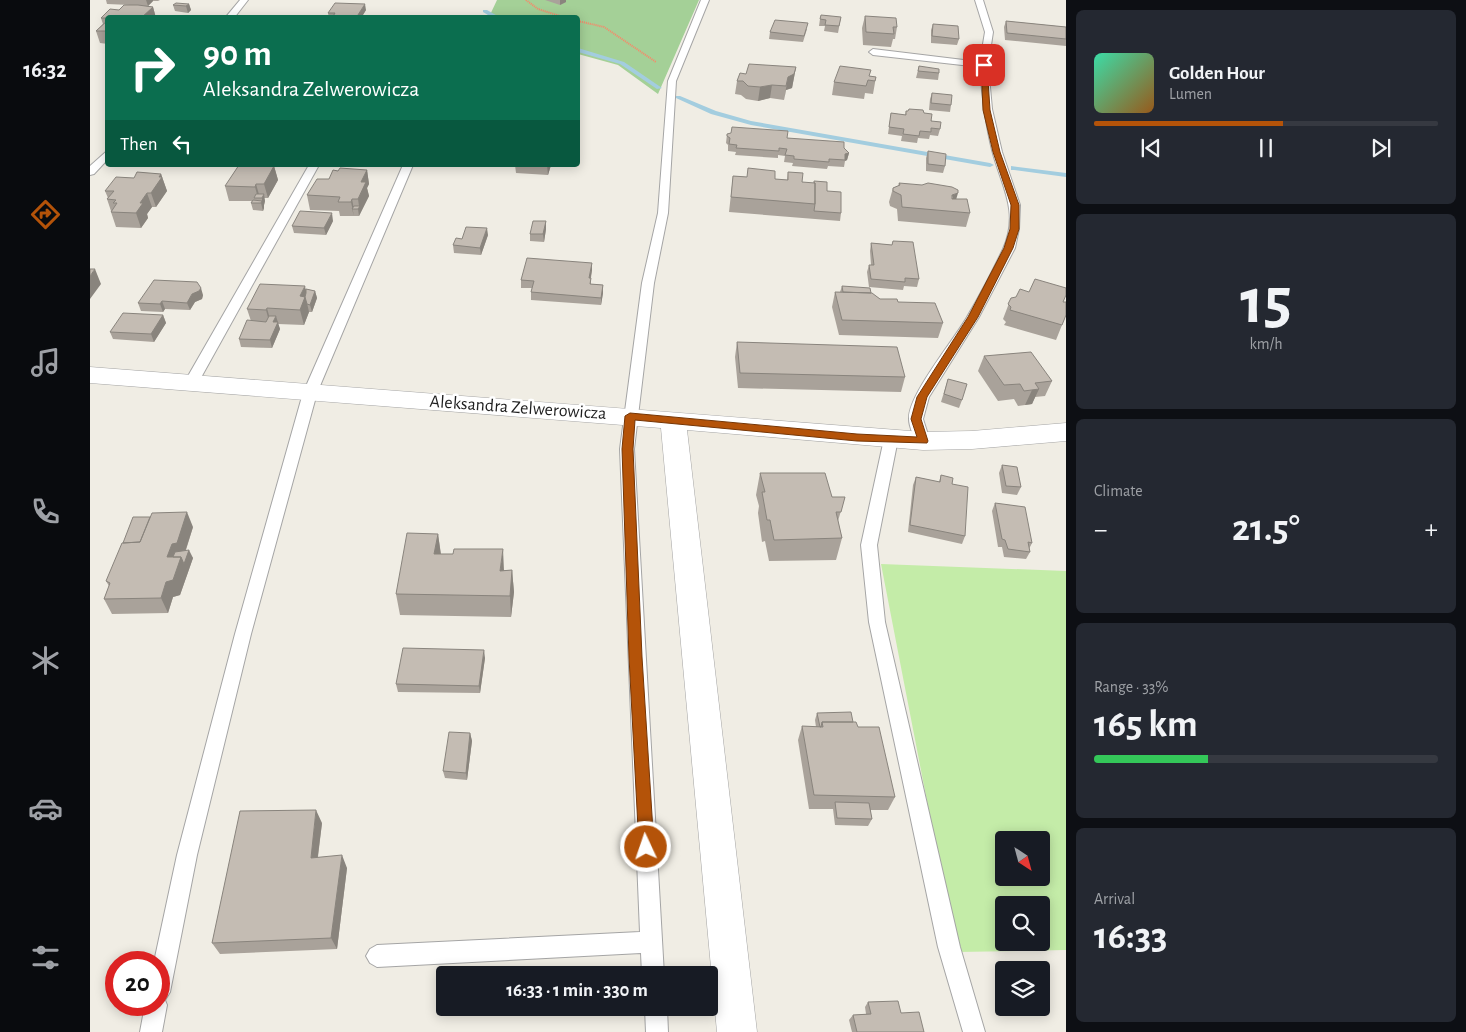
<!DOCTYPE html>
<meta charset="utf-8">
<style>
body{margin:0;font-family:"Alegreya Sans",sans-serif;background:#242831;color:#f1f3f6;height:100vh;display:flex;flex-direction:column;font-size:19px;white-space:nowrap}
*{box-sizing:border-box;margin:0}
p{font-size:16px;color:#9ea1a6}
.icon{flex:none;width:28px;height:28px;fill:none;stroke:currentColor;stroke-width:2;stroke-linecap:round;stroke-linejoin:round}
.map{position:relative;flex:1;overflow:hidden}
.details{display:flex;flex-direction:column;gap:10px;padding:10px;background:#0d0f14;width:400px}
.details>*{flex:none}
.top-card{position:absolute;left:15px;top:15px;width:475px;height:152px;border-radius:5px;box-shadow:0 2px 12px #0003;background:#0b6e4f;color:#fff;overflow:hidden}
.needle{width:32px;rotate:144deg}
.tools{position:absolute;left:905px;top:831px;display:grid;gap:10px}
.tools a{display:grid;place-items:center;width:55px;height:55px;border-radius:5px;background:#171b24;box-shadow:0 2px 12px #0003;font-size:25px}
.speed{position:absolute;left:15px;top:951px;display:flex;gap:10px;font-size:25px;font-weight:700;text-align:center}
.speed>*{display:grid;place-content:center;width:65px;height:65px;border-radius:50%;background:#171b24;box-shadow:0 2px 12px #0003;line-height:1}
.speed .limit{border:8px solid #d22;background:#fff;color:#111}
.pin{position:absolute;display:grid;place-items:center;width:42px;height:42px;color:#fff;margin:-21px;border-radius:10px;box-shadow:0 2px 8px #0006}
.me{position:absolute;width:55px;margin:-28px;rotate:357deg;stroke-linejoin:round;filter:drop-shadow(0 0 4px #0008)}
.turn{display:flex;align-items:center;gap:18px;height:105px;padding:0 15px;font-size:22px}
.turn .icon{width:65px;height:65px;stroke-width:2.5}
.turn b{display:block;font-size:35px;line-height:42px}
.then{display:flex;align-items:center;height:48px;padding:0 15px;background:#0003;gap:10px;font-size:19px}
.big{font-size:38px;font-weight:700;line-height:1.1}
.details .widget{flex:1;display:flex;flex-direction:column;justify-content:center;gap:8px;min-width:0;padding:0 18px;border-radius:8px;background:#242831}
.details .dial{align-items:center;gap:0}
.dial b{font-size:65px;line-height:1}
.song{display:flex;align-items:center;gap:15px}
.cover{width:60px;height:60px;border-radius:8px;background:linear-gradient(135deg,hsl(160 70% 55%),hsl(30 70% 35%))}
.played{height:5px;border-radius:2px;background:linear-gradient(90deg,#b45309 55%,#363941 55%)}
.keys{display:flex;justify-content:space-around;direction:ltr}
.heat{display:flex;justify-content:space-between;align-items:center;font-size:28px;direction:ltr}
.charge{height:8px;border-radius:4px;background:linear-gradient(90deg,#34c759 33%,#363941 0)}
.trip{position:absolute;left:346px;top:966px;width:282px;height:50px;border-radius:5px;background:#171b24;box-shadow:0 2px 12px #0003;font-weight:700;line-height:50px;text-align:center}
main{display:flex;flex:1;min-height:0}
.tabs{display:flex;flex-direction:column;width:90px;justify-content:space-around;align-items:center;background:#090b0e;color:#9ea1a6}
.tabs .icon{width:35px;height:35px}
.tabs .current{color:#b45309}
.tabs b{font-size:22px;color:#f1f3f6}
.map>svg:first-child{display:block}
.grass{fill:#c4eca8;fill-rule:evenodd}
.forest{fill:#a4d097}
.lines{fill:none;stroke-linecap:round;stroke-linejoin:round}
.stream{fill:#a3cddf;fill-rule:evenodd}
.service-casing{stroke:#a5a5a5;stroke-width:2}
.minor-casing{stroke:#a5a5a5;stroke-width:1}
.path{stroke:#fe8266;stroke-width:2;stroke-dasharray:1 1;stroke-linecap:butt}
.service{fill:#fff;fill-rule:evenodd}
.minor{fill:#fff;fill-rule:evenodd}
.wall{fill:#a9a29a}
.shaded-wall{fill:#89847d}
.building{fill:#c4bcb3;stroke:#89847d}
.route{fill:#b45309;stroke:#753606}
.labels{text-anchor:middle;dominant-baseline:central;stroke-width:5;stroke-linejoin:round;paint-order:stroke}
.street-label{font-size:18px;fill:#1e1e1e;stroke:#fff}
</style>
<main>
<nav class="tabs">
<b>16:32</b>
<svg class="icon current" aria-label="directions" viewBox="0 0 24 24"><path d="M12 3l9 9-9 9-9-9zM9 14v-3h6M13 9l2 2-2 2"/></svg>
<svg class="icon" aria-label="music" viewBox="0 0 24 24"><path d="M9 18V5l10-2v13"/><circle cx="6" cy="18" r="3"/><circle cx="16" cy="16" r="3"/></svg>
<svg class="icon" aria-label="phone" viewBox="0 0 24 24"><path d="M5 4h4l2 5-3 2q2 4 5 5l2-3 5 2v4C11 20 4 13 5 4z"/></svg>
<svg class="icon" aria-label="climate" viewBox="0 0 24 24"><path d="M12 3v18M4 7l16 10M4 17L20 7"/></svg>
<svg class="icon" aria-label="car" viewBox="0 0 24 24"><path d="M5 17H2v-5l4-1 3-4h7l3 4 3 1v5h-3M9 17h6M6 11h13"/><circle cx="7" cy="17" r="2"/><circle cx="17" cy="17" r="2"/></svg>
<svg class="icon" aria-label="filters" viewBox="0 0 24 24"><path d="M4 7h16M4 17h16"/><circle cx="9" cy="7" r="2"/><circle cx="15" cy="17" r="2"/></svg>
</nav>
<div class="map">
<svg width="976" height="1032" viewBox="0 0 976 1032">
<rect width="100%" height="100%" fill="#f0ede4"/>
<path class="grass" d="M791,564L976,571V950L868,952L854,889ZM914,840H951V878H914ZM914,905H951V942H914Z"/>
<path class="forest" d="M407,0H609L568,94L528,65L488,54V18L399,17Z"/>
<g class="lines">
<path class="stream" d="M393,10H397L411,18H403L393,12Z
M488,48L534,62L572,88L567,89L530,64L488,52Z
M586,96H590L626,111L661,121L900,163L904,165L900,167L661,125L621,114L586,98Z
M921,166L976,173V177L924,170H921Z"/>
<defs>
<path id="service" d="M150,0H158L144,18H135Z
M611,0H619L586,81L578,213L564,283L544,449L574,975H552L551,953L287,967L280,963L276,956L280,949L287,945L550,932L530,449L552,283L568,213L578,81Z
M885,0H893L903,32L898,65L902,109L912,152L930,205L929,229L925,248L889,317L839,397L833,419L840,441L838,444H828C824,438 819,426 819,419C818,395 864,340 877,317C890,295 902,272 913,249C930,211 911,186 902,150C895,122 892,96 890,67L783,55L779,52L783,49L890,62L895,32Z
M18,150V159L4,174L0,175V166Z
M219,165H229L108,383L106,386H96L94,383Z
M313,165H323L227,393L161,634L107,855L80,992L75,1000L77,1005L72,1032H50L55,1005H69V962H64L87,855L145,634L213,393Z
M801,434L806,436L808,439L787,545L795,622L870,947L895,1032H873L848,947L779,622L771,545L794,439L796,436Z
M555,1008H577L578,1032H556Z"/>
<path id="minor" d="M0,367L833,432L882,431L976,423V441L882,449L833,450L597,430L667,1032H627L571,428L0,383Z"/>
</defs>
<use href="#service" class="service-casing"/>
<use href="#minor" class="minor-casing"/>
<path class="path" d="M436,0L448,9L476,18
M488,21L514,27L566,62"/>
<use href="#service" class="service"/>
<use href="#minor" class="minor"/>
</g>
<path class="wall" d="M16,0H70L68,1H63L58,6L63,7L66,18H18V44L10,43L6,31L13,24L11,18L40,5L17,4Z
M455,0H476V2L470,5Z
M99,4L101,10L98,13L85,11L83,5Z
M276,10L271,18H239L238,13Z
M775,16L807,27L805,39H803L801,47L773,45L772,28Z
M751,17L748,33L734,31L735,26H729L730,19Z
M916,21L976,27V46L915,40L914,27Z
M843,24L869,39L867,45L841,43V30Z
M717,29L713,42L679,39L680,32Z
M829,66L849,73L848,80L826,78Z
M706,67L702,88L696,90L694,100L680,98L668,101L656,99L651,95L645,94L647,81L656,74Z
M780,76L786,77L783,94L775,93L774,99L742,95L744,82Z
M842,93L861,105L860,112L839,110L840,99Z
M816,111L834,113L850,129L848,136L840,135L839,139L828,138L827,143L811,141L812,136L798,134L801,113L815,115Z
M637,134L697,138L754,148L759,153L757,160L755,161L754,167L738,166L737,169L702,166L703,163L694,162L695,156L688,155V158L645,155L646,152L638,151V145L636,143Z
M838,151L855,166L853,173L836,171V158Z
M425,165H461L458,175L426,173Z
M184,166L188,180L178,198H174L175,201L174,205V208L173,211L163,210L161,203L162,201H139L135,186Z
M277,170L279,184L277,188L279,196L269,216H250L249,211L220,210L217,195L239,179L248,171Z
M698,172L712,182L737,191L751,213L750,221L639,212L643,176L697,180Z
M71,174L77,191L66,207H62L57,214L58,218L51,228L26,227L21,212V211L17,199L18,198L15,191L44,178Z
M809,183L866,199L880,213L876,227L808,221L807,209L800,206L799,202L803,188L808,186Z
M243,221L236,235L204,233L202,226Z
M456,221V229L454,242L440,241V234Z
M398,235L391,255L364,253L363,245L372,239Z
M803,241L829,279L827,287L814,286L813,290L779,287L777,272L779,265H781L780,251L781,243L802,245Z
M502,263V270L501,278V284L513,285V293L511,305L441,300V292L442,288H431V280Z
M752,286L781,293L790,299L808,302L853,323L848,338L749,335L742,307L745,292H750Z
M216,289L225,291L227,298L222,312H219L214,325L188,324L190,329L182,348L151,347L149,339L161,321L157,309Z
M113,295L112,299L105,302L100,310L75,309L73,312L51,311L48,303Z
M921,298L973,302L976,315L966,340L914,325L916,322L913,319Z
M73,315L76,323L64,342L23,339L20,332Z
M647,342L815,377L811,392L648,388L645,357Z
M894,356L962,381L955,396L945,397L942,404L928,406L924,399L908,401L888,371Z
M858,379L872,400L869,408L851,402Z
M912,465L931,487L927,495L912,493L909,473Z
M670,473L742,497H755L748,521L752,538L746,560L679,561L675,541L672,542L668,513L669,506L666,495Z
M851,475L862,484L875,536L872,544L818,532L823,485L826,477L849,482Z
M905,503L942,543L939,549L940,552L936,559L914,557L912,547H908L902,511Z
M103,527L96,550L103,558L90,595L83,597L78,613L22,614L14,599L19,586L16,581Z
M348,534L351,554H363L414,570H422L424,592L421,617L310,615L306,594Z
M395,658L390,693L308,692L306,684Z
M727,713L763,722L805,797L798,810H780L782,819L778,826L745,825L743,809H719L708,740L712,726L726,727L725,720Z
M380,733L382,741L377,780L355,778L353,771Z
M232,823L228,857L257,868L247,949L130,954L122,943Z
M778,1002L811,1013L834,1032H762L759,1020L763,1015L776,1014L775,1007Z"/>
<path class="shaded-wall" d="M56,0H63V1L58,6Z
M470,0H476V2L470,5Z
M99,4L101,10L98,13L96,6Z
M275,4L276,10L271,18H266Z
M63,7L66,18H51Z
M706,67L702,88L696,90L694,100L698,77Z
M682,85L680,98L668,101L670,87Z
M759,153L757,160L755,161V154Z
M457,165H461L458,175Z
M184,166L188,180L178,198L174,184Z
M277,170L279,184L277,188L279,196L269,216L268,209L269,206L268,199L271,182Z
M71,174L77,191L66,207L61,193L69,177Z
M166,184L170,198H168L165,187Z
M57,193L62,207L57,214L58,218L51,228L46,213L50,203Z
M868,193L864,207L862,195Z
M174,194L175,201L174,205V208L173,211L171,203L172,201V198Z
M262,199L264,209H262L264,216L261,202Z
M242,213L243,221L236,235L234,228Z
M456,221V229L454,242L453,234Z
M397,228L398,235L391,255L390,248Z
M502,263V270L499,286V278Z
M5,269L11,284L0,299V276Z
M513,285V293L511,305V298Z
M215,286L218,301L217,303L219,312L214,325L210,310V296Z
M111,288L113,295L112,299L105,302L100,310L97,303L102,294Z
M225,291L227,298L222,312L220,305Z
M72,301L75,309L73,312L70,304Z
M177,308L181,323L180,325L176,310Z
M73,315L76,323L64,342L61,334Z
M186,316L190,329L182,348L180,340L183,322Z
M949,389L942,404L935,405L942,390Z
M97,512L103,527L93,558L99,550L103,558L90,595L83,597L78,613L71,598L76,582L77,557L82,544Z
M348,534L351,556L344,554Z
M413,549L414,571H410Z
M422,570L424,592L421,617L420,596Z
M394,650L395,658L390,693L389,686Z
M380,733L382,741L377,780L376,773Z
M226,810L232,823L226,870L221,858Z
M252,855L257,868L247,949L241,938Z"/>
<path class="building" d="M86,3L99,4L96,6L83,5Z
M245,3L275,4L266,18H242L245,13H238Z
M34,5H48L63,7L51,18H11L20,9L29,10Z
M731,15L751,17L749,26L735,25L736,20L730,19Z
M775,16L806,18L807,27H803L804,34L776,32Z
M18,20V31H6Z
M685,20L718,23L714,36L680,32Z
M916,21L976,27V39L917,33Z
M843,24L868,26L869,39L842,36Z
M659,64L706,67L704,74L698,77L696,86L682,85L670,87L658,86L653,81H647L650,73L656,74Z
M750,66L781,70L779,76L786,77L785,81L778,80L776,86L744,82Z
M829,66L849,69V73L828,71Z
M842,93L862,95L861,105L841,103Z
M819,109L833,110L834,113L842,114L841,121L851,122L850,129L841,128V132L830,131L829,136L813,134L814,129L799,127L801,113L816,115V111H818Z
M642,127L698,131L697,138L754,142V148L759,153L755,154V160L739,159V162L704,159V156L695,155L697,149L689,148V151L646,148L647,145L639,144L640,138L637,136V134L641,133Z
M838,151L856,154L855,166L838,164Z
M149,165H171L184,166L174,184H166L165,187L135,186Z
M250,168L277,170L271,182H276L268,199H262L261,202H248L250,197L217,195L227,179H239L243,170L248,171Z
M658,168L685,171V179L698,180V172L713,173L712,182L725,183V204L641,197L643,176L657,177Z
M47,172L71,174L69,177H72L61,193H57L50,203H53L46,213L21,212L27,203H23L26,200L17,199L24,191H15L26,177L44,178Z
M724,181L737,182V191L751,192V213L724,211L725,204V183H724Z
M809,183L832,185L838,183L862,187L868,190V193L862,195V199H877L880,213L812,207L811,195L803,191V188L810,185Z
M166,194H174L172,198H164Z
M163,200L172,201L171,203H161Z
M264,206H270L268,209H262Z
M210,211L242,213L234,228L202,226Z
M443,221H456L453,234H440Z
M376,227L397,228L390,248L363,245L366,238L372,239Z
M803,241L823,242L829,279L815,278V282L781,279L779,265H784L781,243L802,245Z
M437,258L502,263L499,278H501L500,284L513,285L511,298L441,292L444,281L431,280Z
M0,269H5L0,276Z
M945,279L976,288V295L973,302H976V315L972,325L920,310L921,307L918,304L921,298L926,297L930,289L939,292Z
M64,280L107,282L111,288L109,291L102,294L97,303L72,301L70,304L48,303Z
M170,284L215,286L210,296L215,297L210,310L177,308L176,310L157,309Z
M752,286L780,288L781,293L753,292Z
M216,289L225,291L220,305L217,304L215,297L216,293Z
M745,292L782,293L790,299H807L808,302L845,303L853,323L752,320Z
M33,313L73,315L61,334L20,332Z
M179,316H186L183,322H188L180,340L149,339L157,320L176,322Z
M647,342L807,347L815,377L650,373Z
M941,352L962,381L945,383L949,389L934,391L930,384L914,385L894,356Z
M858,379L877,384L872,400L854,394Z
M912,465L927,467L931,487L916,486Z
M670,473H735L742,497H755L751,512H746L752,538L684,540L680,520H677L672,492H675Z
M851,475L863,478L862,484L878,487L875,536L820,525L826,477L850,482Z
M905,503L935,507L942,543L938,542L940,552L918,549L915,540L912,539Z
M97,512L87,543L82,544L77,557H91L83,580L76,582L71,598L14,599L20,583L16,581L32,543L50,542L62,513Z
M43,517H60L50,542L33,543Z
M317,533L348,534L344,554H363L364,549H413L410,571L422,570L420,596L306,594Z
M99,550L94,564L91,557H83L85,552Z
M313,648L394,650L389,686L306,684Z
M761,712L763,722H732L731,727H730L727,713Z
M732,722H766L768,727H789L805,797L724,795L712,726L733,727Z
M359,732L380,733L376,773L353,771Z
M745,802L779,803L782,819L747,818Z
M226,810L221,858L252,855L241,938L122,943L150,811Z
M808,1001L811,1013L829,1012L834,1032H767L763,1015L781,1014L778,1002Z"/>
<path class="route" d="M894,63L897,65L900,110L910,152L929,205V229L923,248L888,317L837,397L831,419L838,441L837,443L767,441L545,420L543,449L552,657L564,847L561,852L556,854L551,852L549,847L539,657L532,449L535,416L540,413L767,434L827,437L821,419L827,397L878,317L914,248L920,229L921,205L903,152L893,110L891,65Z"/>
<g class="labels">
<g class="street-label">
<text transform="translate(428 408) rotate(4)">Aleksandra Zelwerowicza</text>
</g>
</g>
</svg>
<div class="tools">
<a><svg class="needle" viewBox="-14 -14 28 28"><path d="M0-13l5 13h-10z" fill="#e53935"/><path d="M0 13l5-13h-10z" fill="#9ea1a6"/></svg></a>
<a><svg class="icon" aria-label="search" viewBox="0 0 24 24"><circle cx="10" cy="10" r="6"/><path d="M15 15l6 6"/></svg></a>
<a><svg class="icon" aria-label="layers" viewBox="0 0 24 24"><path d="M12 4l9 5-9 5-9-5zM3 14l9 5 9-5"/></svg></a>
</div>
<div class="speed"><div class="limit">20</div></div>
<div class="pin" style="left:894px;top:65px;background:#d93025"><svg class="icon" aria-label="arrive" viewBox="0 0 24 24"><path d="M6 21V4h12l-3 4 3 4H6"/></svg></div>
<svg class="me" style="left:556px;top:847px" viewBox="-20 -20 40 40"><circle r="17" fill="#b45309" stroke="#fff" stroke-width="3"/><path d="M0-11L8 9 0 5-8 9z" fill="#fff"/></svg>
<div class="trip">16:33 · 1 min · 330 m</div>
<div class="top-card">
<div class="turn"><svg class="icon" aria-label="right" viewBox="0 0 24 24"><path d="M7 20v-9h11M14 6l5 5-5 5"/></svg><div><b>90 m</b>Aleksandra Zelwerowicza</div></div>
<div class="then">Then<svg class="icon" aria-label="left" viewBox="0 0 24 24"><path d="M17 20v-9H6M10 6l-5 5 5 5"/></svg></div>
</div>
</div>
<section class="details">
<div class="widget">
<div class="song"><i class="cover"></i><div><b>Golden Hour</b><p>Lumen</p></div></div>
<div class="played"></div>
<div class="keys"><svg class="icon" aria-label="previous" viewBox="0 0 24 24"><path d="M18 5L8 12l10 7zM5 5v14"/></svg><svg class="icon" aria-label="pause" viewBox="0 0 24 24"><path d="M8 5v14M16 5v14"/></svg><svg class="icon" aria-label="next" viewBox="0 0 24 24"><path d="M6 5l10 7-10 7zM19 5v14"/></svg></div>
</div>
<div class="widget dial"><b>15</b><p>km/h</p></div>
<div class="widget"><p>Climate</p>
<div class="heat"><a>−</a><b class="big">21.5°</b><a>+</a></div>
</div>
<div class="widget"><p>Range · 33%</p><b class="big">165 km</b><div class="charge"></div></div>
<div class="widget"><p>Arrival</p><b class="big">16:33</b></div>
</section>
</main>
